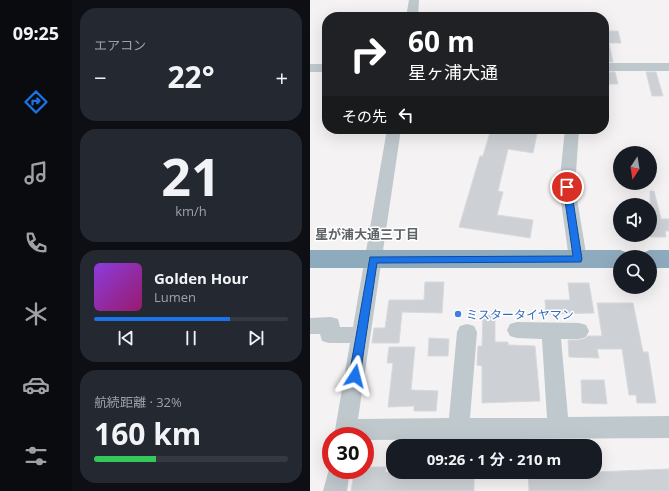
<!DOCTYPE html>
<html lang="ja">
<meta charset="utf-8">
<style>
body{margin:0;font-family:"Open Sans","Noto Sans JP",sans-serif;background:#242831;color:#f1f3f6;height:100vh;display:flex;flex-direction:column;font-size:15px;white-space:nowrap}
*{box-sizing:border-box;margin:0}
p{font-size:13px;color:#9ea1a6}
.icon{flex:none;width:22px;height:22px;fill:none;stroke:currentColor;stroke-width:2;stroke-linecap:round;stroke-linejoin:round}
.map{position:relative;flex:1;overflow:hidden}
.drawer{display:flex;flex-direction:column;gap:8px;padding:8px;background:#0d0f14;width:238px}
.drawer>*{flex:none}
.guide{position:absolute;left:12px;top:12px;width:287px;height:122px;border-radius:16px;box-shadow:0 4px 16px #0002;background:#202124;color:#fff;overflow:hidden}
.needle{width:26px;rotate:192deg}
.fabs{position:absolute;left:303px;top:146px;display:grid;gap:8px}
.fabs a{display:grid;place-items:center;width:44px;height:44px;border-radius:50%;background:#171b24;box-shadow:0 4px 16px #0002;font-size:20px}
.speed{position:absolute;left:12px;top:427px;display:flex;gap:8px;font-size:20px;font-weight:700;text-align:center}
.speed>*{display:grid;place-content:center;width:52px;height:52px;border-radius:50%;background:#171b24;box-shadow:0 4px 16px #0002;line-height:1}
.speed .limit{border:6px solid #d22;background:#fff;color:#111}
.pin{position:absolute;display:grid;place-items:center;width:34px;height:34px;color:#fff;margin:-17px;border:2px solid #fff;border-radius:50%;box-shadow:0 1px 4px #0007}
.me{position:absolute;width:44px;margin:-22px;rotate:9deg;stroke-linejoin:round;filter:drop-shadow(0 0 3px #0008)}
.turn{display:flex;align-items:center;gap:14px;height:84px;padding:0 20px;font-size:18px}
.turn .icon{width:52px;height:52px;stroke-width:2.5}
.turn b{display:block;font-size:28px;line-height:34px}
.then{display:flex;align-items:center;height:38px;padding:0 20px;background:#0003;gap:8px;font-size:15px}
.big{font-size:30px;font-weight:700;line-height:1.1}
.drawer .card{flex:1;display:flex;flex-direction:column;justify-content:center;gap:6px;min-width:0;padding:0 14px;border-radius:16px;background:#242831}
.drawer .dial{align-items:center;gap:0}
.dial b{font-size:52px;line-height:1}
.song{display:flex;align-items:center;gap:12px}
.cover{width:48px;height:48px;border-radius:6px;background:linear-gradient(135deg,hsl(270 70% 55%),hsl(320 70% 35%))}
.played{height:4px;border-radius:2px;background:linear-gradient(90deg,#1a73e8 70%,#363941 70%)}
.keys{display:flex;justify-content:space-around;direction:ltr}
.heat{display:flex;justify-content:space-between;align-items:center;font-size:22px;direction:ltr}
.charge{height:6px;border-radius:3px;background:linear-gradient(90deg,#34c759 32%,#363941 0)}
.trip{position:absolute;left:76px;top:439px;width:216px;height:40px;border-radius:16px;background:#171b24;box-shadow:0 4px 16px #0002;font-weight:700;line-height:40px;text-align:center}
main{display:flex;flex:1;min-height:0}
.tabs{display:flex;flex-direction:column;width:72px;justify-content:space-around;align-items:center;background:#090b0e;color:#9ea1a6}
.tabs .icon{width:28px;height:28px}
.tabs .on{color:#1a73e8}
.tabs b{font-size:18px;color:#f1f3f6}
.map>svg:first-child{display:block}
.building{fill:#cdd0d4;stroke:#d7d9dd}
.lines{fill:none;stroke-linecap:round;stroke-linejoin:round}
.minor{fill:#bfc8cd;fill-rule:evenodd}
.highway{fill:#8eabbd;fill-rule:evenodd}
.route{fill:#1a73e8;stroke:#114b97}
.shop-dot{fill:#3f7fe0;stroke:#fff;stroke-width:1.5}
.labels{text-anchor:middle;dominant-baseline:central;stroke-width:3;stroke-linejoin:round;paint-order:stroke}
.shop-label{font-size:12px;fill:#366cbe;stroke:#fff;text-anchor:start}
.neighbourhood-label{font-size:13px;font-weight:bold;fill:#5f6467;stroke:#fff}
</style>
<main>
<nav class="tabs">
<b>09:25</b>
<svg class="icon on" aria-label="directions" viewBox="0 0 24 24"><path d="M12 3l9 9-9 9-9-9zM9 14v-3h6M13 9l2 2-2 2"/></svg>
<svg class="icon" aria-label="music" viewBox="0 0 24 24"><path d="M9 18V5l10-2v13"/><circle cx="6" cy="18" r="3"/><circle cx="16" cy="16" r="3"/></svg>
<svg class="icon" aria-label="phone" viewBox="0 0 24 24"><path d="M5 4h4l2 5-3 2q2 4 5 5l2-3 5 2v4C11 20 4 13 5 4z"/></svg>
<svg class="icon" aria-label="climate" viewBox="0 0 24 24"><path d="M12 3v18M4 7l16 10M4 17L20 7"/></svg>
<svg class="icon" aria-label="car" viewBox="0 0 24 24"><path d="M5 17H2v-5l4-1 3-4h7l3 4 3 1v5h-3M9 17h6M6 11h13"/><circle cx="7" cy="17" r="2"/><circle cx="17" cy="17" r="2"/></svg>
<svg class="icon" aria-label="filters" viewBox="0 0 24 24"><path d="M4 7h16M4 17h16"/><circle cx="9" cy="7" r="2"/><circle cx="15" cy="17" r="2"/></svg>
</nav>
<section class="drawer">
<div class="card"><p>エアコン</p>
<div class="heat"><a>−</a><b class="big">22°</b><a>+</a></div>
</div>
<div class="card dial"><b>21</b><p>km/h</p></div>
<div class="card">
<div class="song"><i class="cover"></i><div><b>Golden Hour</b><p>Lumen</p></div></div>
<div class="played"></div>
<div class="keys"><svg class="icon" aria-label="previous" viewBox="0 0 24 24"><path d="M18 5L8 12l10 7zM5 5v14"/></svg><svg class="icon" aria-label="pause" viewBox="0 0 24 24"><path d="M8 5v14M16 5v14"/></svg><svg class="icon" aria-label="next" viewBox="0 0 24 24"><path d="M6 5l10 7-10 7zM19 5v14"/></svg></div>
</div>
<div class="card"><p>航続距離 · 32%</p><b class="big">160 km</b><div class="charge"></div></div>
</section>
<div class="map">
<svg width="359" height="491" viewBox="0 0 359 491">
<rect width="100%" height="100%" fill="#f4f2f3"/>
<path class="building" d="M294,31H308L311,43H299L303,62H294Z
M294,72H305L308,84H294Z
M336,72H346L353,96H342Z
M181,129H228L223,153L198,149L188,191L193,192L187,215L223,220L220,238L149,227L170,156H173Z
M340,191H344L351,219H359V231H355L356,237H340Z
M115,282H134L132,313L92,312L89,343H62L64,328H75L79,300H114Z
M258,283H279L284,313L236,314L235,300H260Z
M287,303H323L333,352H338L346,403H327L326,395H319L312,349H287L289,358L259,357L258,340H269L276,338L278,336H292Z
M173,315H185V342H198V345L225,346L230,401L172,403V366L167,365L168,346H172Z
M119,338L139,339L138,356H118Z
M79,347H105L101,390L128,391L126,411H104V406L78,407L83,363H77Z
M271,380H294L297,404L272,403Z
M55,467H76L75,472H164V491H41L44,474L49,475L50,470H55Z
M359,469V491H219L218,472H285Z"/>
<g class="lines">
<path class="minor" d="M99,0H109L108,17H96Z
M294,63H359V71H294Z
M0,64H17V72H0Z
M77,129H91L48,419L139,418L147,332L150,326L157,324L164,326L167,332L160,418H237L232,339L207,338L200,336L197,330L200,324L207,322L269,323L276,325L279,331L276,337L269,339H251L258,417L359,416V438L55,440V436H24L40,343H19L12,341L10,334H0V318L21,317L28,319L30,327H43Z
M255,129H269L265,187L277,259L274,264L268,266L262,264L259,259L249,187Z
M21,462V470H40L37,491H13Z"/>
<path class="highway" d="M0,250H310L318,253L320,257H310V268H0Z
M340,250H359V268H340V257H330L332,253Z"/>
</g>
<path class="route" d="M257,184L261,187L272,259L271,262L67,263L50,376L49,379L45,381L41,379L39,376L60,257L263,256L253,187Z"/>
<circle class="shop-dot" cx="148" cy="314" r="4"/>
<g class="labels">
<g class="shop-label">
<text x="156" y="314">ミスタータイヤマン</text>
</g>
<g class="neighbourhood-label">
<text x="57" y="234">星が浦大通三丁目</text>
</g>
</g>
</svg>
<div class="fabs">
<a><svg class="needle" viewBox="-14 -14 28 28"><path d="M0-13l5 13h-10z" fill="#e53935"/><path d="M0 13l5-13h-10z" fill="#9ea1a6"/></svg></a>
<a><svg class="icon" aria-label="sound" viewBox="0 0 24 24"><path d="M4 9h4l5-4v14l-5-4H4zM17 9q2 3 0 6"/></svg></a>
<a><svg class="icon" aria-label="search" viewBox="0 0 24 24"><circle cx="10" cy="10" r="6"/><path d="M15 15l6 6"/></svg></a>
</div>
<div class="speed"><div class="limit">30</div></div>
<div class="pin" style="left:257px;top:187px;background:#d93025"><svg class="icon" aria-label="arrive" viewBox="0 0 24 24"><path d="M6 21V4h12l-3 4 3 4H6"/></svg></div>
<svg class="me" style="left:45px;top:376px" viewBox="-20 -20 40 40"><path d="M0-17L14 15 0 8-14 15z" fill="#1a73e8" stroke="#fff" stroke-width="4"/></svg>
<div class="trip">09:26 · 1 分 · 210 m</div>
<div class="guide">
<div class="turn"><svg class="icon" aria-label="right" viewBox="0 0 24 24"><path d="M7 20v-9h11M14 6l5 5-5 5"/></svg><div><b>60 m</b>星ヶ浦大通</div></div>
<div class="then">その先<svg class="icon" aria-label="left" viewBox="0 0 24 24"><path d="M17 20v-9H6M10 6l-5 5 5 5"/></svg></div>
</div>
</div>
</main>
